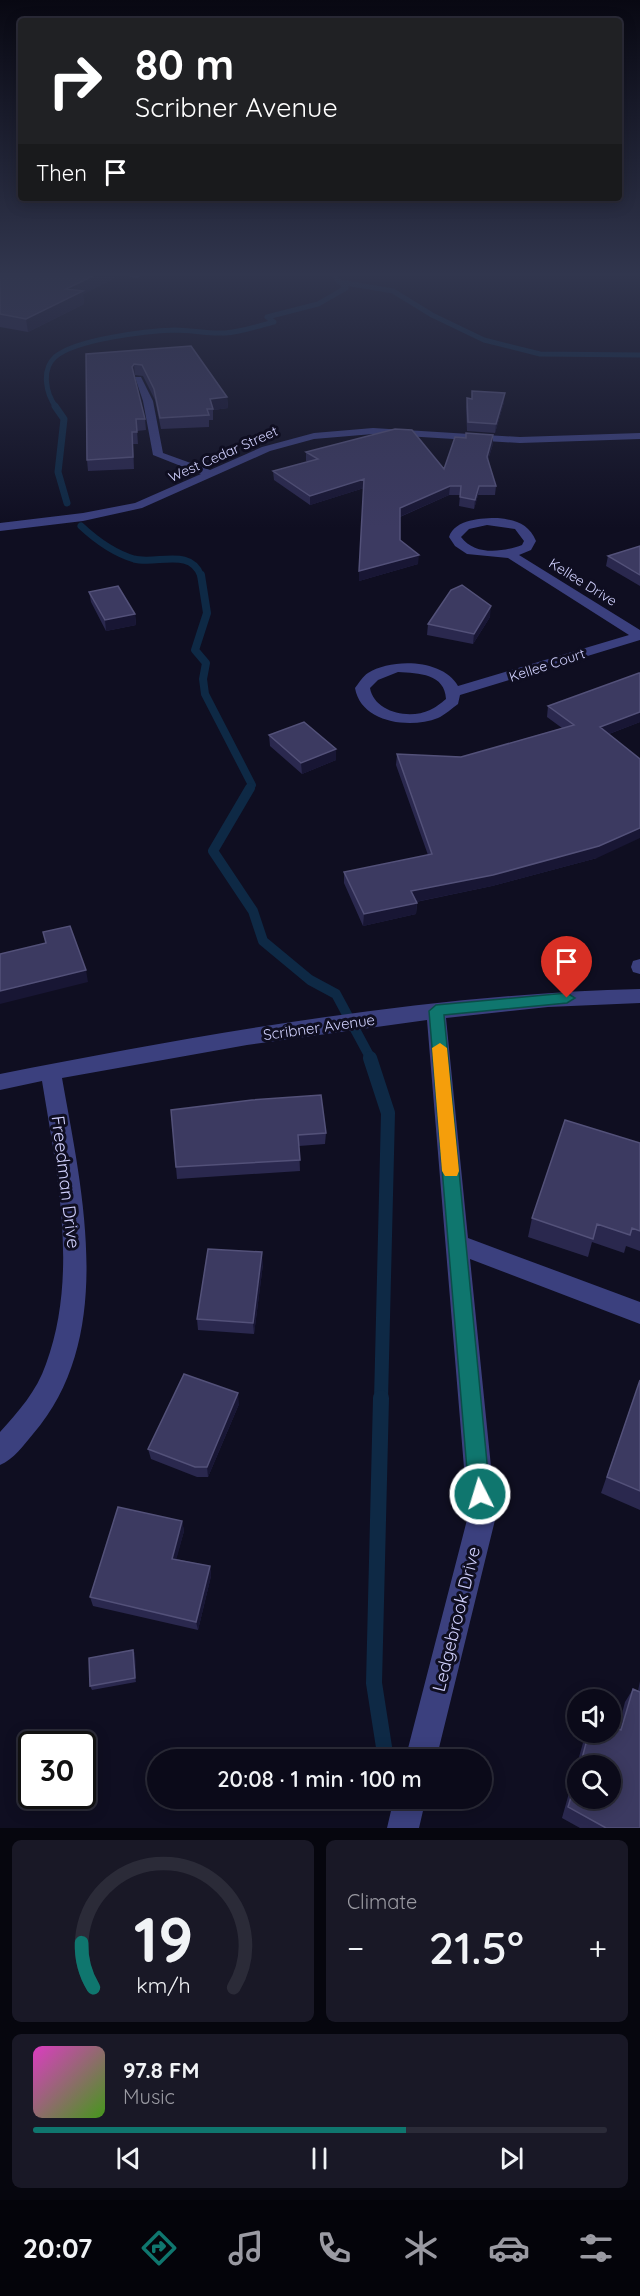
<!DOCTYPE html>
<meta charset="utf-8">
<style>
body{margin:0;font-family:Quicksand,sans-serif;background:#191826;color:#f1f3f6;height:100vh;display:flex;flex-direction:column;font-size:22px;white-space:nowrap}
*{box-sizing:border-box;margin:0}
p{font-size:20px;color:#9a9aa2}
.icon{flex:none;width:33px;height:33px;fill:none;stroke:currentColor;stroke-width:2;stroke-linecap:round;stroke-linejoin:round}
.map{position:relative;height:1828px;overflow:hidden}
.sheet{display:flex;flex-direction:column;gap:12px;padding:12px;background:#06060e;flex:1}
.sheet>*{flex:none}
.hud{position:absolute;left:18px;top:18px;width:604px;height:183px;border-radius:6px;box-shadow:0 3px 15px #0003,0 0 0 2px #2b2b38;background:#202124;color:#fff;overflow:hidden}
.controls{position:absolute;left:567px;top:1689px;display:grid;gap:12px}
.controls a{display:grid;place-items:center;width:54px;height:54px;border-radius:50%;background:#0b0a19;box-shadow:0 3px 15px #0003,0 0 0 2px #2b2b38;font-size:30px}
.speed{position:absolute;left:18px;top:1731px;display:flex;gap:12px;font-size:30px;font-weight:700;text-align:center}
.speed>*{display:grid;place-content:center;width:78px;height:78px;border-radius:50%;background:#0b0a19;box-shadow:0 3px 15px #0003,0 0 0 2px #2b2b38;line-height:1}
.speed .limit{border:3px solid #111;border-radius:9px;background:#fff;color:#111}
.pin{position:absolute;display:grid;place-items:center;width:51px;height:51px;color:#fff;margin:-62px -26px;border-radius:50% 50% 50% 0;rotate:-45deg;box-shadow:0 0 6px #0007}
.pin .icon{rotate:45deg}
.me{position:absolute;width:66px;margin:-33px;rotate:355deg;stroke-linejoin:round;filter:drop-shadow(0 0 4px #0008)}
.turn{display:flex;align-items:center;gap:21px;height:126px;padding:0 18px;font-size:27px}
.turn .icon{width:78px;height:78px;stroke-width:2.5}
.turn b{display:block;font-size:42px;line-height:51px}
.then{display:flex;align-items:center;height:57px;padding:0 18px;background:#0003;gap:12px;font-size:22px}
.big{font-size:45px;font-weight:600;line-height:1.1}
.sheet .tile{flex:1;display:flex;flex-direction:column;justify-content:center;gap:9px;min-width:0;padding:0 21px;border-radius:9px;background:#191826}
.sheet .dial{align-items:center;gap:0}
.dial svg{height:156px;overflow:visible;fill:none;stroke:#2b2b38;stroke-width:7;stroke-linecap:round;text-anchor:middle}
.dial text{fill:#f1f3f6;stroke:none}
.song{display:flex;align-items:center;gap:18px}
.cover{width:72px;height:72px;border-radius:9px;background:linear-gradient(135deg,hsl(310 70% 55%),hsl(100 70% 35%))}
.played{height:6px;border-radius:3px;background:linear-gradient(90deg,#0f766e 65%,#2b2b38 65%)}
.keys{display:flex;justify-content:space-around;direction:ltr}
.heat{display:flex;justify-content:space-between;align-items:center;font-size:33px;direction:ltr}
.sheet .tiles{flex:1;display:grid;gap:12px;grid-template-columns:1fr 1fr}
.tile:last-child{grid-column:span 2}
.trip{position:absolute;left:147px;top:1749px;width:345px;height:60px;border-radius:30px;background:#0b0a19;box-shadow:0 3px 15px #0003,0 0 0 2px #2b2b38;font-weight:600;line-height:60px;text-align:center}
.tab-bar{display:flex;height:96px;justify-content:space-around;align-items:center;background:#04040a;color:#9a9aa2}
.tab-bar .icon{width:42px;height:42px}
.tab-bar .on{color:#0f766e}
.tab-bar b{font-size:27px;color:#f1f3f6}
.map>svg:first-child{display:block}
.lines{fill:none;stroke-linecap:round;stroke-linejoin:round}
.stream-far5{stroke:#0e2945;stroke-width:5}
.stream-far4{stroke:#0e2945;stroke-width:7}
.stream-far3{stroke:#0e2945;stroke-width:8}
.stream-far2{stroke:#0e2945;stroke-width:10}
.stream-far1{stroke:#0e2945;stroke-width:14}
.stream{stroke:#0e2945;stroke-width:16}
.minor{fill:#3b407e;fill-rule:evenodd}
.wall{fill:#2a284e;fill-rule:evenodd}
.shaded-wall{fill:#181634}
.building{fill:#3c3a61;stroke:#535179;stroke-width:1.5}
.route{fill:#0f766e;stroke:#0a4d48;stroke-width:1.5}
.slow{fill:#f59e0b}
.labels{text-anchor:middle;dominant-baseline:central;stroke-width:6;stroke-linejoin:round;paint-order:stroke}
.far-street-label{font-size:14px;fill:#d0d0fd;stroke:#0f0e21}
.street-label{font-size:15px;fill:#d0d0fd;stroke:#0f0e21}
.near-street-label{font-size:18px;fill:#d0d0fd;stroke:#0f0e21}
</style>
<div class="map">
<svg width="640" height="1828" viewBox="0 0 640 1828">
<rect width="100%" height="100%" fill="#0f0e21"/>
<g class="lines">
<path class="stream-far5" d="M340,282L393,291L432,315L484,340L540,354L640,355
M56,407C46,394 41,370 55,357C76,339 147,331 175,330C191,330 208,334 225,333C241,332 258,326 274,322L267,317L318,304L346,288L330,272"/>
<path class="stream-far4" d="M55,406L64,419L58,472L67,503
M81,526C96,540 114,553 134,559C156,565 191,547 201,576"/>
<path class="stream-far3" d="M201,575L207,613L195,650L206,663L203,679L205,694L252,785L249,790"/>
<path class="stream-far2" d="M250,788L213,851L253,911L263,941L310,980L336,994L371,1059"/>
<path class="stream-far1" d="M370,1058L388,1113L381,1400"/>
<path class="stream" d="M381,1398L374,1683L386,1760"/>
<path class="minor" d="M110,272H130L141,276L137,278Z
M135,377H141L153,401L163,453L210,470L262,447L314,433L373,428L520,437L640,433V439L520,443L373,434L314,439L270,451L142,508L83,521L0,531V523L83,513L135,503L201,474L153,455L143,401Z
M498,518C516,520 529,524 536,541L531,550L519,555L640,630V640L460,695L458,704C452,708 445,715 438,718C410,729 361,723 355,688C359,683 363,676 368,673C392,658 443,659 458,686L629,635L508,558L467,554L455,546L449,537C455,519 482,518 498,518ZM487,525L515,529L524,541L522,545C503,552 475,556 461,537L469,529ZM398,672C419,673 445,674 446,699C441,703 435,708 430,710C409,720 374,712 370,688L378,680Z
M640,959V974L633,972L631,967L633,961Z
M640,989V1003L548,1007L446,1018L468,1238L640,1302V1324L470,1259L496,1516L436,1760H405L468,1516L427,1020L247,1045L62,1078C82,1191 117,1337 33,1434C23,1446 14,1459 0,1465V1432C18,1412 37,1391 46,1364C79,1274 57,1173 42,1081L0,1090V1074C207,1033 429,994 640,989Z
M394,1798H426L419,1828H387Z"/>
</g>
<path class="wall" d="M0,272L115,278L83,294L84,304L28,332L0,327Z
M191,346L227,397L228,408L213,410V420H209V427L161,429L155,400L143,376L135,375L134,376L145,419L146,430L137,431L138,444H133L134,469L88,471L87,460L86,354Z
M467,398L504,402L495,433L467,431L466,407Z
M493,444L488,460L496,486L495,495H478L474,509L459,506L460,495H449L400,517V540L418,564L359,581L364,488L310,505L274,480L273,471L308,462L306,461V452L444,469Z
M640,546V586L606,566L608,556Z
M89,592L135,614L136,625L106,631L91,602Z
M490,617L473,644L427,635L428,624Z
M640,673V722L609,734L597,858L492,886L416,902L417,903L416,914L363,926L344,883V872L428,855L396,765L397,754L461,757L562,728L547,717L548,706Z
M269,735L336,760L302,774L270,746Z
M171,1110L326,1133L325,1144L299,1146L300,1171L177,1179Z
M640,1143V1251L626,1246L624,1253L592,1242L588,1257L528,1237L532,1218Z
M263,1264L254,1334L198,1330L197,1319Z
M640,1380V1510L601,1493Z
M239,1404L208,1477H197L151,1459L148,1449Z
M182,1521L184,1531L176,1559L210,1566L211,1576L198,1630L93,1606L90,1597Z
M133,1650L135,1654L136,1682L92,1690L90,1686Z
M640,1681V1828H580L562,1818L586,1732H610L618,1729L625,1702L633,1689L638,1691ZM578,1766H610L578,1798Z"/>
<path class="shaded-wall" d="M101,272H114L115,278L83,294L84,304L28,332L26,319L66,289Z
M134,364L135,375L133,378L132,367Z
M505,393L504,402L495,433L496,424Z
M227,397L228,408L213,410L210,399Z
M493,435V444L486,466L487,457Z
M364,479V488L310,505V496Z
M450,486L449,495L399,517L400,508Z
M479,486L478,495L474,509L475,500Z
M419,555L418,564L359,581V571Z
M491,606L490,617L473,644L474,634Z
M135,614L136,625L106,631L105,620Z
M640,712V722L598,738L600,727Z
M336,749V760L302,774L301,763Z
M640,828V838L597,858L492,886L410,903L411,891Z
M417,903L416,914L363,926L364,914Z
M86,970L88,982L0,1004V991Z
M262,1252L263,1264L254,1334L253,1323Z
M238,1393L239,1404L208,1477L207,1467Z
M182,1521L184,1531L174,1568L172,1559Z
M210,1566L211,1576L198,1630L196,1622Z
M133,1650L135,1654L136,1682L135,1678Z"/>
<path class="building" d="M0,272H101L66,289L83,291L26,319L0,314Z
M191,346L227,397L210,399L213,409H207L209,415L160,418L154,389L142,365L134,364L132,367L145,419H136L137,432H132L133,457L87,460L86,354Z
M472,391L505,393L496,424L468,422L467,398L472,399Z
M395,429L412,430L444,469L455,437L466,438V433L493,435L487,457L496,486H479L475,500L460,497L461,486H450L400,508V540L419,555L359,571L364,479L310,496L273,471L318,459L306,452Z
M640,546V575L608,556Z
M462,585L491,606L474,634L428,624L451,590Z
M118,586L135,614L105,620L89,592Z
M639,673H640V712L600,727L640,759V828L599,846L493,875L411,891L417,903L364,914L344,872L432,854L397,754L461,757L574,725L548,706Z
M304,722L336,749L301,763L269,735Z
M70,926L86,970L0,991V954L46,943L43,932Z
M321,1095L326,1133L298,1135L300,1160L176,1167L171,1110L252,1100Z
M565,1120L640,1143V1231L632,1228L630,1235L597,1224L593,1239L532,1218Z
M208,1249L262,1252L253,1323L197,1319Z
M184,1374L238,1393L207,1467H195L148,1449Z
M640,1380V1491L607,1477Z
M118,1507L182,1521L172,1559L210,1566L196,1622L90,1597Z
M133,1650L135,1678L90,1686L89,1658Z
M633,1689L640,1692V1828H606L568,1807L578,1774V1798H610V1766H580L589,1732H610V1725L621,1730Z"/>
<linearGradient id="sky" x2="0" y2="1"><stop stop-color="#080812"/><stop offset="0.52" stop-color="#31364e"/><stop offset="1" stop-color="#31364e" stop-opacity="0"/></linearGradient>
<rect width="640" height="528" fill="url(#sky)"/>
<path class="route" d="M567,993L575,998L567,1003L444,1015L490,1494L487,1501L480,1504L472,1501L469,1494L429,1011L436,1005Z"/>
<path class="slow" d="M440,1043L447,1048L459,1171L457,1176H445L442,1171L432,1048Z"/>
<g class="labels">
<g class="far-street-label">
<text transform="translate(223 454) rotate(-24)">West Cedar Street</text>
<text transform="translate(583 582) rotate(32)">Kellee Drive</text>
<text transform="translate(547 665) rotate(-18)">Kellee Court</text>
</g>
<g class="street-label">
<text transform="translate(319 1027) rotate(-8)">Scribner Avenue</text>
</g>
<g class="near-street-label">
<text transform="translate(66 1182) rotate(83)">Freedman Drive</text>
<text transform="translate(456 1619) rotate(-76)">Ledgebrook Drive</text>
</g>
</g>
</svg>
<div class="controls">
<a><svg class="icon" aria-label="sound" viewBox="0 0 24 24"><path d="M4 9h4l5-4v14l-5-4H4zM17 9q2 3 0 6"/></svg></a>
<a><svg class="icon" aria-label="search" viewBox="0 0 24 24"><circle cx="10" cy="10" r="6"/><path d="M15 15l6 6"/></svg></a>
</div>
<div class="speed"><div class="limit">30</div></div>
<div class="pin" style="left:567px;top:998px;background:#d93025"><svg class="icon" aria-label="arrive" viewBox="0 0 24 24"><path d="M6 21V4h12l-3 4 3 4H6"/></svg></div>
<svg class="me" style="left:480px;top:1494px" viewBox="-20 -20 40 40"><circle r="17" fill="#0f766e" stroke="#fff" stroke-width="3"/><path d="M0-11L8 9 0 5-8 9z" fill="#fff"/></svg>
<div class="trip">20:08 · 1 min · 100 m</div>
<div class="hud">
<div class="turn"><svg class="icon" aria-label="right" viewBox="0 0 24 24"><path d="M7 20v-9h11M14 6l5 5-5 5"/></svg><div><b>80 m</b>Scribner Avenue</div></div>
<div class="then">Then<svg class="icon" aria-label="arrive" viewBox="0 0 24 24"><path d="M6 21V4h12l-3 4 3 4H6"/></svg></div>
</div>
</div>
<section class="sheet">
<div class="tiles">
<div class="tile dial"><svg viewBox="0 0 100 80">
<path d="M14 69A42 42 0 1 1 86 69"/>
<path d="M14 69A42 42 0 0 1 8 46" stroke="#0f766e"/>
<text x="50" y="56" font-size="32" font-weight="700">19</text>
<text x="50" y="72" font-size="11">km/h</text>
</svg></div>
<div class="tile"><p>Climate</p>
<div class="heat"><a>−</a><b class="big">21.5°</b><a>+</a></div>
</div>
<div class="tile">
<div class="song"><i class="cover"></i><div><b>97.8 FM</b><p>Music</p></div></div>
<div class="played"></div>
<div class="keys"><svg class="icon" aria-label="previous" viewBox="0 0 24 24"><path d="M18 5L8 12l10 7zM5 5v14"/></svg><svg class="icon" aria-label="pause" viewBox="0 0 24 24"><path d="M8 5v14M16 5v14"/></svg><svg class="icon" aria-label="next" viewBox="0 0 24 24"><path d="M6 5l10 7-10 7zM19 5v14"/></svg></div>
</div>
</div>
</section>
<nav class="tab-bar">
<b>20:07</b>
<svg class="icon on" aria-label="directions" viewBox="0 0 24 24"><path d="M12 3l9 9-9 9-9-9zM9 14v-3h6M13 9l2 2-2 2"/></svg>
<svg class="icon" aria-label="music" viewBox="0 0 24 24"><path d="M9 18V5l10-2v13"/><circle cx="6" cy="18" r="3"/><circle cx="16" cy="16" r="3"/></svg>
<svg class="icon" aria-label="phone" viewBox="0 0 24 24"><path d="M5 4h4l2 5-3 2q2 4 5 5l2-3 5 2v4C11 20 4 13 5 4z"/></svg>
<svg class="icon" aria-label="climate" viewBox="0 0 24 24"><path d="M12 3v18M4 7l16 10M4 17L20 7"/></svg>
<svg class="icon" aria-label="car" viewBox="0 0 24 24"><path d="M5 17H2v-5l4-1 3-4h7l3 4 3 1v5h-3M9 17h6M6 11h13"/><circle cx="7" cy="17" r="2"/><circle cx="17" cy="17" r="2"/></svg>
<svg class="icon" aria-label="filters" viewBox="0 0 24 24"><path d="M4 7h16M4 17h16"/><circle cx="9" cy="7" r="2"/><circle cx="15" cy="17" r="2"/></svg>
</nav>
